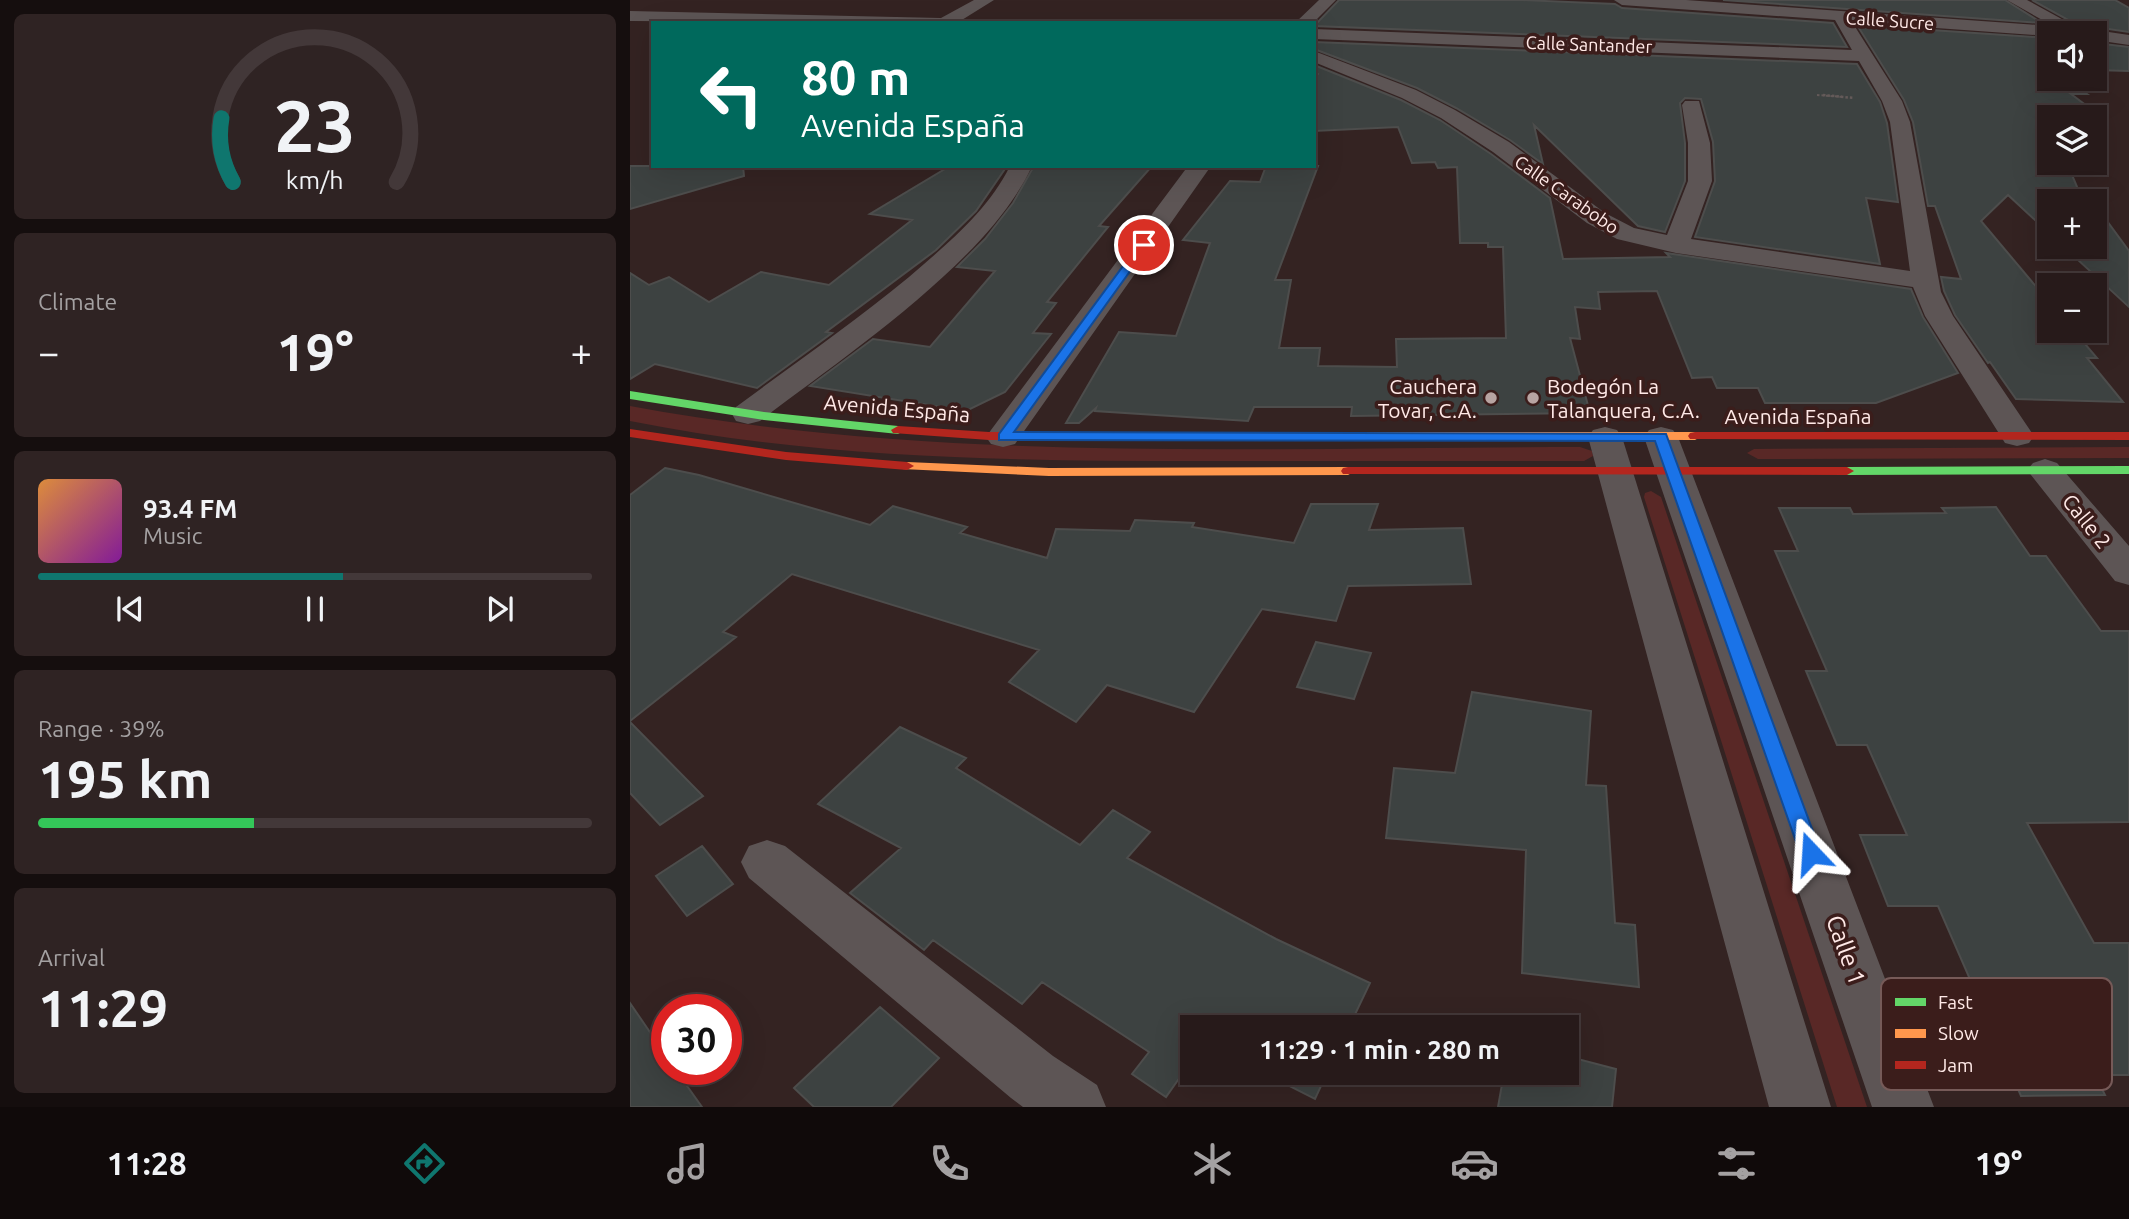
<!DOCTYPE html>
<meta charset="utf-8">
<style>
body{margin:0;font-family:Ubuntu,sans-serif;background:#2f2323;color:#f1f3f6;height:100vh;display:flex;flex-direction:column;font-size:26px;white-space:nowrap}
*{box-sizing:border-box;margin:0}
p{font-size:23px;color:#a4a1a2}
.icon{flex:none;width:38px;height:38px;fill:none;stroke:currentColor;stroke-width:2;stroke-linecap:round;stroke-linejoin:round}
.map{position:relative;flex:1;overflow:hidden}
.details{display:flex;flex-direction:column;gap:14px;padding:14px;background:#150e0e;width:630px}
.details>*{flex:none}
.banner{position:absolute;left:21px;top:21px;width:665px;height:147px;border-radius:0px;box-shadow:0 7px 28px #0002,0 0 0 2px #433839;background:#00695c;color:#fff;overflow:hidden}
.buttons{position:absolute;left:1407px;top:21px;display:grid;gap:14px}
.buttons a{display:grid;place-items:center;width:70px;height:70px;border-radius:0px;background:#271a1a;box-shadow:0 7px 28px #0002,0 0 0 2px #433839;font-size:35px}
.speed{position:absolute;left:21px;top:994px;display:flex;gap:14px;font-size:35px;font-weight:700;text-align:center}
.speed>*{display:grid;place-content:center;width:91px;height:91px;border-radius:50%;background:#271a1a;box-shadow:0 7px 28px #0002,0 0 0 2px #433839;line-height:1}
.speed .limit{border:10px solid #d22;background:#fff;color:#111}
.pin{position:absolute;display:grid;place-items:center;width:60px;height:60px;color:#fff;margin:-30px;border:4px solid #fff;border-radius:50%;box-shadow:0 2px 7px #0007}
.me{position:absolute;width:77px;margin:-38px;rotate:340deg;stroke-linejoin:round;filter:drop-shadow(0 0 5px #0008)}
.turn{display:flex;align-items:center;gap:24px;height:147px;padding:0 35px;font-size:32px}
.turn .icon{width:91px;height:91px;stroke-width:2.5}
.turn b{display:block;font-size:49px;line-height:60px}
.big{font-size:52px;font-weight:600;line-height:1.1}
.details .tile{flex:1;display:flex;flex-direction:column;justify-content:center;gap:10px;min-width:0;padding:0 24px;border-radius:10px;background:#2f2323}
.details .dial{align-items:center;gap:0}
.dial svg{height:182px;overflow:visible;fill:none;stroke:#433839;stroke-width:7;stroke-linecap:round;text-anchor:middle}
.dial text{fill:#f1f3f6;stroke:none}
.song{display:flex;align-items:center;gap:21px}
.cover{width:84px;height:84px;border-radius:10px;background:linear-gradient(135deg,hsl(30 70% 55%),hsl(290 70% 35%))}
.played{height:7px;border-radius:4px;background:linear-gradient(90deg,#0f766e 55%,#433839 55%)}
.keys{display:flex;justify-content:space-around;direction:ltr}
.heat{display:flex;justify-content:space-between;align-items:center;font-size:38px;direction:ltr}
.charge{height:10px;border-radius:5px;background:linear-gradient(90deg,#34c759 39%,#433839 0)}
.trip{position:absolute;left:550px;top:1015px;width:399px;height:70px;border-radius:0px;background:#271a1a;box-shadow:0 7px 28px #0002,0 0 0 2px #433839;font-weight:600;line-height:70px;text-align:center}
.menu{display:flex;height:112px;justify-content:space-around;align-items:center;background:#100a0a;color:#a4a1a2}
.menu .icon{width:49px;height:49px}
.menu .selected{color:#0f766e}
.menu b{font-size:32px;color:#f1f3f6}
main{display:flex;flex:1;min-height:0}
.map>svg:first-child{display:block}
.green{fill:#592826}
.building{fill:#3d4241;stroke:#4d4d4c;stroke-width:2}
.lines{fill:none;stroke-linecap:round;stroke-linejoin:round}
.path-far1{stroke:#645a59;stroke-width:2;stroke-dasharray:2.5 2;stroke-linecap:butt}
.path{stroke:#645a59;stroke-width:2.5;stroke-dasharray:2.5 2;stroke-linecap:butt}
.street{fill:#5d5555;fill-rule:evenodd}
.fast{fill:#63d668;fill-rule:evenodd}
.slow{fill:#ff974d;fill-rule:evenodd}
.jam{fill:#b3261e;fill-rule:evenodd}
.route{fill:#1a73e8;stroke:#114b97;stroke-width:2}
.poi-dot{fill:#b8a4a2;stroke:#3b1d1b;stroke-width:2.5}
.labels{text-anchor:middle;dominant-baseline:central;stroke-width:7;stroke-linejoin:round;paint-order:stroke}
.far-street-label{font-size:18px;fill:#ffe9e7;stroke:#3b1d1b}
.poi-label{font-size:21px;fill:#ffe9e7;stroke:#3b1d1b;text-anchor:end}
.street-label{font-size:21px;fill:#ffe9e7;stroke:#3b1d1b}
.near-street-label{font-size:24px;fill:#ffe9e7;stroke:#3b1d1b}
.key{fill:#3b1d1b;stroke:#765a58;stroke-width:2}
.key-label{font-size:19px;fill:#ffe9e7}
</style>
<main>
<section class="details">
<div class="tile dial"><svg viewBox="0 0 100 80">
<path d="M14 69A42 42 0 1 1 86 69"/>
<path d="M14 69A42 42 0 0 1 9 41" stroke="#0f766e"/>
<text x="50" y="56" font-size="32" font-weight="700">23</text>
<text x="50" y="72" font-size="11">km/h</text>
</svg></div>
<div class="tile"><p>Climate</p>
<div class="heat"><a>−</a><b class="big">19°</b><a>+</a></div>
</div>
<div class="tile">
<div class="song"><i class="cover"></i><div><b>93.4 FM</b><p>Music</p></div></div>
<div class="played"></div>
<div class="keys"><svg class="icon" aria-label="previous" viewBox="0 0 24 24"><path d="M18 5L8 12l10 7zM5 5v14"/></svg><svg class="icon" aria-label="pause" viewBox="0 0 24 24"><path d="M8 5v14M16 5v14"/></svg><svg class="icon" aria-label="next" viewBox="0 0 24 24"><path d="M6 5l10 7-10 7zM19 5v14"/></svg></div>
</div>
<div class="tile"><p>Range · 39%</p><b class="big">195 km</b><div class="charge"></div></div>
<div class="tile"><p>Arrival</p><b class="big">11:29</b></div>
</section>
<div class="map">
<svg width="1499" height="1107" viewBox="0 0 1499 1107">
<rect width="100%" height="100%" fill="#342322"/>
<path class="green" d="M0,406C313,464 633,447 950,447L962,451L963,456L954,461C827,461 700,461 573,461C381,461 189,459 0,421Z
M1499,447V458L1128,459L1117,453L1124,449Z
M1021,491L1031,497L1237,1107H1207L1014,497L1015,493Z"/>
<path class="building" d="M709,0H892L985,4L992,8L1203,23L1217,47L684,26Z
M1093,0H1375L1412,23Z
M1402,0H1485L1499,8V32L1465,27L1455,33L1451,27Z
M1227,25L1419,38V79H1455L1466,88L1447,87L1457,94H1441L1465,112L1419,108L1422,117H1419V163H1437L1453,201H1419V233L1378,195L1351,221L1419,302V331H1444L1467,358H1457L1493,402L1386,399L1360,362L1358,363L1325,315L1314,291L1311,277L1331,279L1305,206H1298L1283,122L1274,100Z
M684,42L1227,64L1250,102L1257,123L1268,202L1236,198L1250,264L1065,237L1085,181L1083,142L1071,99L1055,98L1050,103L1055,143V181L1035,232L1008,226L904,125L913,164L880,140L826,108L787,88L684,49Z
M1465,43L1499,47V71L1465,70Z
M684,65L771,100L810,120L861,154L920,198L933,259L1040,257L1036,253L1281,289L1293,317L1328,373L1246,403H1135L1128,388H1087L1082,377L1062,378L1027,291L968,292L970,309L945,307L950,339L940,338L960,413L721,416L722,407H624L618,421L465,411L466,408L449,423H436L489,332L546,336L580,243L553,240L600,181L630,182L636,166H688L645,280H661L649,348H690L688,366L767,367L766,339L876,338L873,247H858V243H830L827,167L808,168L805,162L782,163L768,127L684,131V79L688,74L684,71Z
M0,166H113L114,176L0,209Z
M320,166H377L346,211L306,250L196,332L202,333L127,388L25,364L0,379V273L19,285L39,277L79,302L131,272L199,285L282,220L240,214Z
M404,166H522L469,226L478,227L417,302L426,303L403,333L421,334L375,392L336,411L180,386L243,339L300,347L365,271L327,267L355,239L383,203Z
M1465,220L1477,221L1499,251V307L1434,247H1465Z
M35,468L69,475L240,525L263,506L337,527L330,533L417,558L426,529L500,531L505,520L564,523L562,527L664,543L681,504H748L739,530L833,528L841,584L718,586L706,621L632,609L564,712L477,685L446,722L379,682L409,650L162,574L93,632L106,637L0,721V495Z
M1366,507L1400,556H1416L1471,631H1499V822L1397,823L1464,943H1499V1075H1465L1475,1095L1391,1096L1308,906H1258L1230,835H1277L1237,745H1207L1176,671H1197L1145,551H1168L1149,508H1220L1223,514L1316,513L1312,508Z
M686,642L741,653L724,699L667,687Z
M842,692L961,711L956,785L976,786L985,923L1005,925L1009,987L892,973L896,850L756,838L764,768L825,773Z
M0,722L73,796L30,825L0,793Z
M270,727L336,758L326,768L450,845L483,810L520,832L497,858L646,939L740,983L719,1027H562V1060L536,1097L502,1074L519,1052L412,982L392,1004L303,940L294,950L220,893L271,848L188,804Z
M72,846L103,884L57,916L26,876Z
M0,1003L37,1057V1069H45L72,1107H0Z
M250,1007L309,1058L261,1107H184L164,1088Z
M936,1056L986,1069L982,1107H868L874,1073H936Z
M634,1073H697L685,1099Z"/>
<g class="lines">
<path class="path-far1" d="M1187,95L1214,97"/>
<path class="path" d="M1193,95L1224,98"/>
<path class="street" d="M344,0H364L327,23L0,21V11L311,18Z
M689,0H706L683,23H665Z
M984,0H1056L1423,26L1377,0H1397L1450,29L1452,33H1419V36L1222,22L1272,101L1280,122L1311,292L1323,316L1404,436L1399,443L1387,446L1375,443L1295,316L1283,287L1046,253L987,239L957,223L863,152L811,118L772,98L684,62V51L786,90L825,110L879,142L975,213L1004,228L1037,235L1058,181V143L1052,105L1055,101H1069L1080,143L1082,181L1061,239L1280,271L1260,122L1252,101L1229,61L684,39V29L1222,50L1205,20L992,5Z
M1465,30L1499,35V45L1465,40V33H1458Z
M380,166H402C359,261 213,357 130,421L118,424L106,421L102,414L106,407C164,364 223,323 279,277C317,244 357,212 380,166Z
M558,166H581L385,444L373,447L361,444L356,437L361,430Z
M975,427L987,430L992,437L1201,1107H1139L958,437L963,430Z
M1031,427L1043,430L1048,437L1304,1107H1242L1014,437L1019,430Z
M1415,459L1427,463L1499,546V585L1485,581L1397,470L1403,463Z
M137,840L155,846L423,1056L467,1085L476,1107H393L381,1098L119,878L111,862L119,846Z"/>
<path class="fast" d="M0,391L134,412L268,426L275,430L268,434L134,420L0,399Z
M1499,466V474L1217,475L1210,471L1217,467Z"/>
<path class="slow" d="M625,432H1065L1072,436L1065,440L620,439L618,436Z
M277,462L419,468L718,467L725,471L718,475L419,476L272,469L270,466Z"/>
<path class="jam" d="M268,426L359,432H625L632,436L625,440H359L263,433L261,430Z
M0,429L156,452L277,462L284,466L277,470L156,460L0,437Z
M1065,432H1499V440L1060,439L1058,436L1060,433Z
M718,467H1217L1224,471L1217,475L713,474L711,471L713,468Z"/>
</g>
<path class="route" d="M514,242L519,245L384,432L1036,434L1191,853L1188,859L1181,862L1173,859L1170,853L1025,441L369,440V434L510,243Z"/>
<g class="poi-dot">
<circle cx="861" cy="398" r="7"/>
<circle cx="903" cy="398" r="7"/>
</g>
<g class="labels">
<g class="far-street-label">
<text transform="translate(1260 20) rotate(4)">Calle Sucre</text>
<text transform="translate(959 44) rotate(2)">Calle Santander</text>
<text transform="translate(937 194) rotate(35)">Calle Carabobo</text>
</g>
<g class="poi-label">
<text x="847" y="386">Cauchera<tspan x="847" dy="24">Tovar, C.A.</tspan></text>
<text x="917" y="386" text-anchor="start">Bodegón La<tspan x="917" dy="24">Talanquera, C.A.</tspan></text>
</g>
<g class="street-label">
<text transform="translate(267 408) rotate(5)">Avenida España</text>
<text x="1168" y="416">Avenida España</text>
<text transform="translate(1457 521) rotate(51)">Calle 2</text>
</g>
<g class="near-street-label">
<text transform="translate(1216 950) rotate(70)">Calle 1</text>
</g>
</g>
<rect x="1251" y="978" width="231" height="112" rx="10" class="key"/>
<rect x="1265" y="998" width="31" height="8" fill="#63d668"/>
<rect x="1265" y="1029" width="31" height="9" fill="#ff974d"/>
<rect x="1265" y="1061" width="31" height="8" fill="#b3261e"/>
<g class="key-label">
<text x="1308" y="1009">Fast</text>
<text x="1308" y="1040">Slow</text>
<text x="1308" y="1072">Jam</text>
</g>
</svg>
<div class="buttons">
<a><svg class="icon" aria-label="sound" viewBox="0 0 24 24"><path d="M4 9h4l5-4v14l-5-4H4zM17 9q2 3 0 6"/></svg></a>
<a><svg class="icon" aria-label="layers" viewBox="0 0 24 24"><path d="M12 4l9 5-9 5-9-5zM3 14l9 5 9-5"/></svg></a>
<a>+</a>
<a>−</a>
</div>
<div class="speed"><div class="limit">30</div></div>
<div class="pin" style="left:514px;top:245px;background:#d93025"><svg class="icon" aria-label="arrive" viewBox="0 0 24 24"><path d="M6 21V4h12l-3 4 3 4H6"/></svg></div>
<svg class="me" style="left:1181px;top:853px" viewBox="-20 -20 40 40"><path d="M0-17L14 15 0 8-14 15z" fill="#1a73e8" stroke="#fff" stroke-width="4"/></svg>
<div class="trip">11:29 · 1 min · 280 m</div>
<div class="banner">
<div class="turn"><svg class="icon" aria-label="left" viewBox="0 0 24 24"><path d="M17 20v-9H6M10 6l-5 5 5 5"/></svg><div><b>80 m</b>Avenida España</div></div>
</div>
</div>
</main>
<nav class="menu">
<b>11:28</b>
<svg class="icon selected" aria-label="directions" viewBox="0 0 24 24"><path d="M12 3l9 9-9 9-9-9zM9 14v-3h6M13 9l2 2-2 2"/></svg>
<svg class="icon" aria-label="music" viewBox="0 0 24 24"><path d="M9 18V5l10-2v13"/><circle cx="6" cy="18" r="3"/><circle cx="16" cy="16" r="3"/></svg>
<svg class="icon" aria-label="phone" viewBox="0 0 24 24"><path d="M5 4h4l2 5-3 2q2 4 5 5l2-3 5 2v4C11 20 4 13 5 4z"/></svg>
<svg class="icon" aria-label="climate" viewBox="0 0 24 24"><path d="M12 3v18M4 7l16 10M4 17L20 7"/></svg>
<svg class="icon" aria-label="car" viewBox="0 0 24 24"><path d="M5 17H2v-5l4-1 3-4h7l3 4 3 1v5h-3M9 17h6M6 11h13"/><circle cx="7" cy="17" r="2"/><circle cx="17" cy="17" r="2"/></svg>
<svg class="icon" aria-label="filters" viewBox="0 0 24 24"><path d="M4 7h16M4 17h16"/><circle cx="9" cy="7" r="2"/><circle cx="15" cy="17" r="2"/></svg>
<b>19°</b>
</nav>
